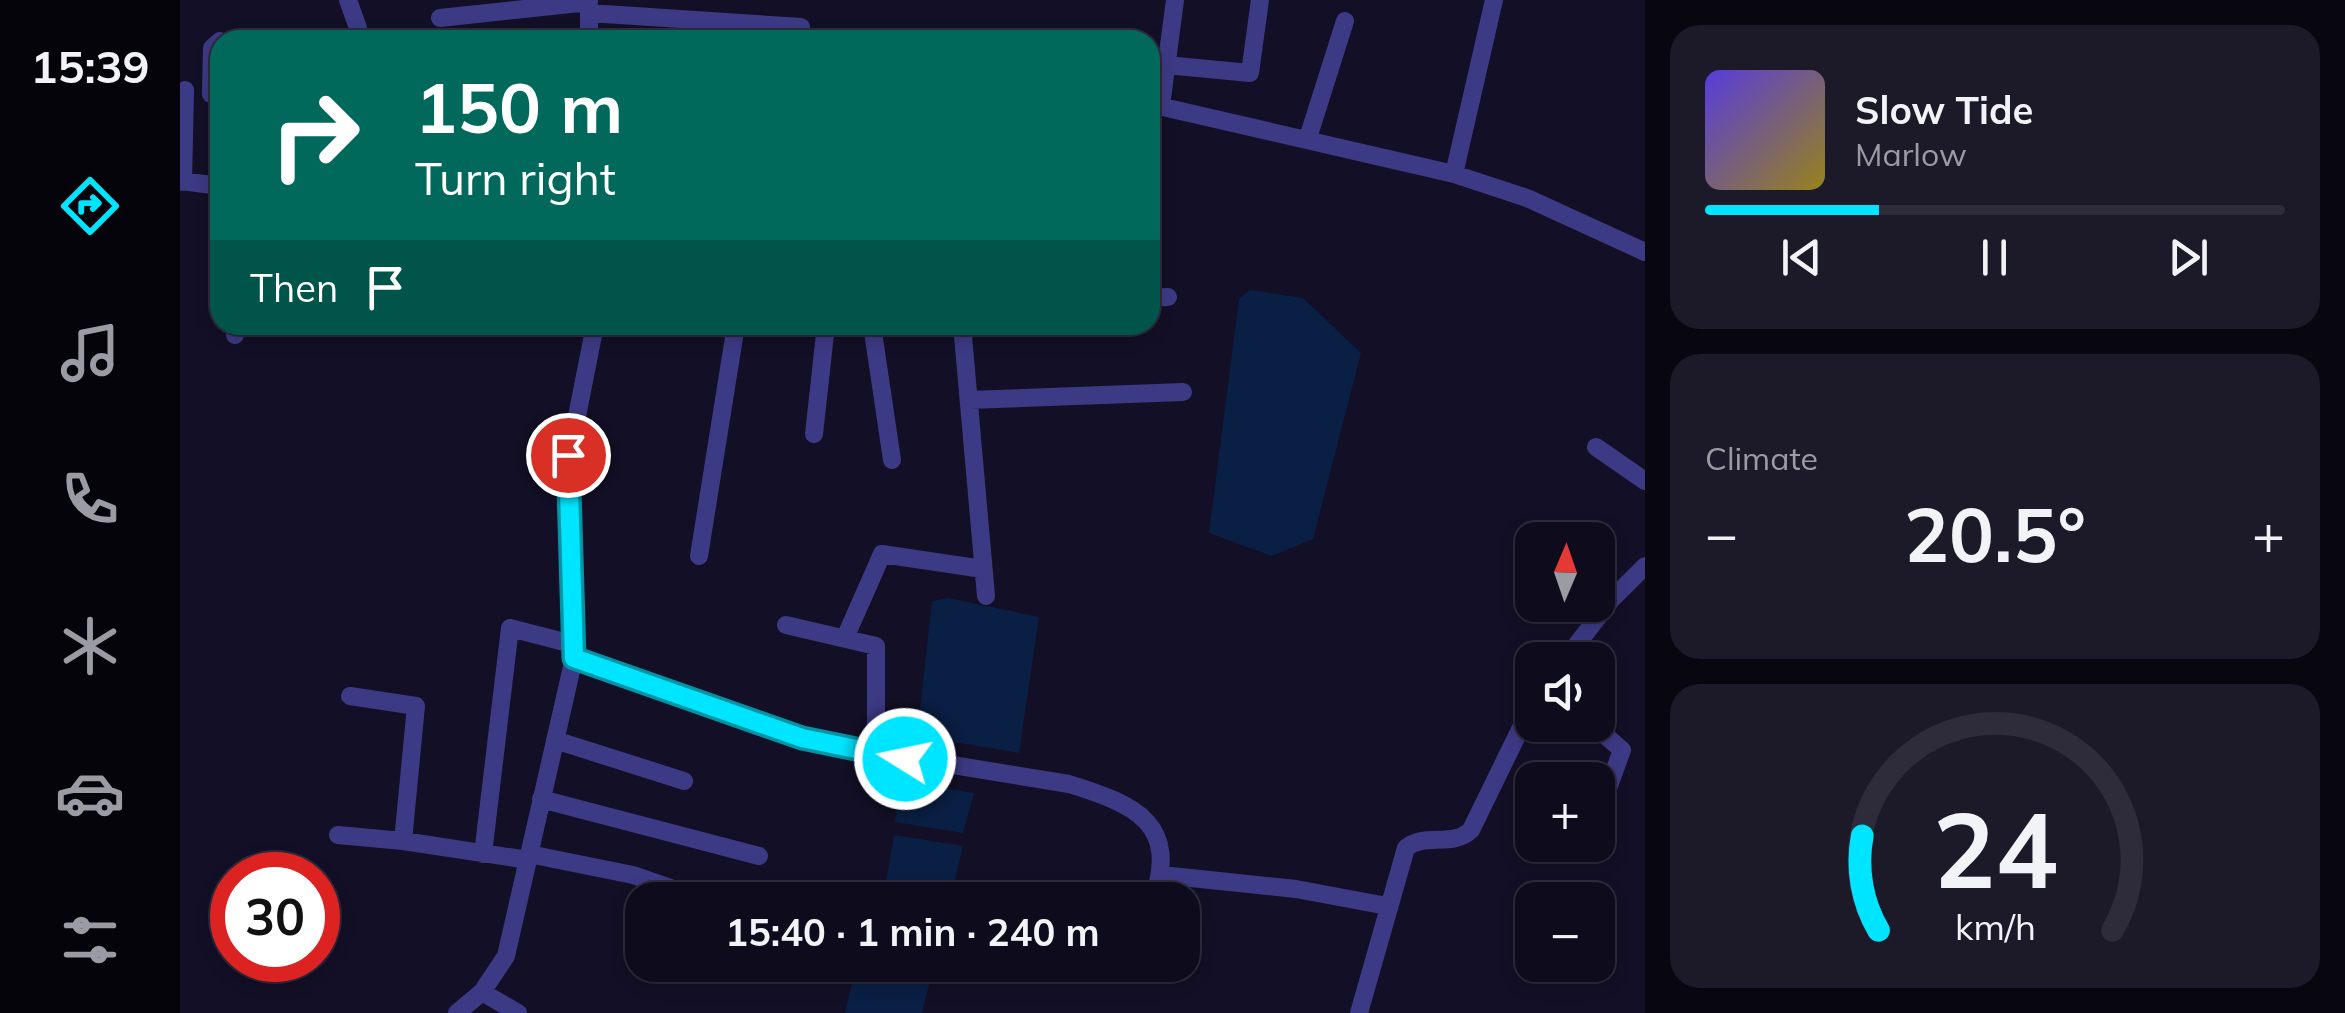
<!DOCTYPE html>
<meta charset="utf-8">
<style>
body{margin:0;font-family:Mulish,sans-serif;background:#1c1929;color:#f1f3f6;height:100vh;display:flex;flex-direction:column;font-size:38px;white-space:nowrap}
*{box-sizing:border-box;margin:0}
p{font-size:32px;color:#9b9ba3}
.icon{flex:none;width:55px;height:55px;fill:none;stroke:currentColor;stroke-width:2;stroke-linecap:round;stroke-linejoin:round}
.map{position:relative;flex:1;overflow:hidden}
.side{display:flex;flex-direction:column;gap:25px;padding:25px;background:#08060f;width:700px}
.side>*{flex:none}
.guide{position:absolute;left:30px;top:30px;width:950px;height:305px;border-radius:30px;box-shadow:0 5px 15px #0003,0 0 0 2px #2e2b3b;background:#00695c;color:#fff;overflow:hidden}
.needle{width:65px;rotate:2deg}
.buttons{position:absolute;left:1335px;top:522px;display:grid;gap:20px}
.buttons a{display:grid;place-items:center;width:100px;height:100px;border-radius:20px;background:#0e0b1c;box-shadow:0 5px 15px #0003,0 0 0 2px #2e2b3b;font-size:50px}
.speed{position:absolute;left:30px;top:852px;display:flex;gap:20px;font-size:50px;font-weight:700;text-align:center}
.speed>*{display:grid;place-content:center;width:130px;height:130px;border-radius:50%;background:#0e0b1c;box-shadow:0 5px 15px #0003,0 0 0 2px #2e2b3b;line-height:1}
.speed .limit{border:15px solid #d22;background:#fff;color:#111}
.pin{position:absolute;display:grid;place-items:center;width:85px;height:85px;color:#fff;margin:-42px;border:5px solid #fff;border-radius:50%;box-shadow:0 2px 10px #0007}
.me{position:absolute;width:110px;margin:-55px;rotate:280deg;stroke-linejoin:round;filter:drop-shadow(0 0 8px #0008)}
.turn{display:flex;align-items:center;gap:35px;height:210px;padding:0 40px;font-size:45px}
.turn .icon{width:130px;height:130px;stroke-width:2.5}
.turn b{display:block;font-size:70px;line-height:85px}
.then{display:flex;align-items:center;height:95px;padding:0 40px;background:#0003;gap:20px;font-size:38px}
.big{font-size:75px;font-weight:700;line-height:1.1}
.side .card{flex:1;display:flex;flex-direction:column;justify-content:center;gap:15px;min-width:0;padding:0 35px;border-radius:30px;background:#1c1929}
.side .dial{align-items:center;gap:0}
.dial svg{height:260px;overflow:visible;fill:none;stroke:#2e2b3b;stroke-width:7;stroke-linecap:round;text-anchor:middle}
.dial text{fill:#f1f3f6;stroke:none}
.song{display:flex;align-items:center;gap:30px}
.cover{width:120px;height:120px;border-radius:15px;background:linear-gradient(135deg,hsl(250 70% 55%),hsl(50 70% 35%))}
.played{height:10px;border-radius:5px;background:linear-gradient(90deg,#00e5ff 30%,#2e2b3b 30%)}
.keys{display:flex;justify-content:space-around;direction:ltr}
.heat{display:flex;justify-content:space-between;align-items:center;font-size:55px;direction:ltr}
.trip{position:absolute;left:445px;top:882px;width:575px;height:100px;border-radius:30px;background:#0e0b1c;box-shadow:0 5px 15px #0003,0 0 0 2px #2e2b3b;font-weight:700;line-height:100px;text-align:center}
main{display:flex;flex:1;min-height:0}
.menu{display:flex;flex-direction:column;width:180px;justify-content:space-around;align-items:center;background:#06040b;color:#9b9ba3}
.menu .icon{width:70px;height:70px}
.menu .selected{color:#00e5ff}
.menu b{font-size:45px;color:#f1f3f6}
.map>svg:first-child{display:block}
.water{fill:#0a1f44}
.lines{fill:none;stroke-linecap:round;stroke-linejoin:round}
.minor{stroke:#3d3a85;stroke-width:18}
.route-casing{stroke:#0095a6;stroke-width:25}
.route{stroke:#00e5ff;stroke-width:18}
</style>
<main>
<nav class="menu">
<b>15:39</b>
<svg class="icon selected" aria-label="directions" viewBox="0 0 24 24"><path d="M12 3l9 9-9 9-9-9zM9 14v-3h6M13 9l2 2-2 2"/></svg>
<svg class="icon" aria-label="music" viewBox="0 0 24 24"><path d="M9 18V5l10-2v13"/><circle cx="6" cy="18" r="3"/><circle cx="16" cy="16" r="3"/></svg>
<svg class="icon" aria-label="phone" viewBox="0 0 24 24"><path d="M5 4h4l2 5-3 2q2 4 5 5l2-3 5 2v4C11 20 4 13 5 4z"/></svg>
<svg class="icon" aria-label="climate" viewBox="0 0 24 24"><path d="M12 3v18M4 7l16 10M4 17L20 7"/></svg>
<svg class="icon" aria-label="car" viewBox="0 0 24 24"><path d="M5 17H2v-5l4-1 3-4h7l3 4 3 1v5h-3M9 17h6M6 11h13"/><circle cx="7" cy="17" r="2"/><circle cx="17" cy="17" r="2"/></svg>
<svg class="icon" aria-label="filters" viewBox="0 0 24 24"><path d="M4 7h16M4 17h16"/><circle cx="9" cy="7" r="2"/><circle cx="15" cy="17" r="2"/></svg>
</nav>
<div class="map">
<svg width="1465" height="1013" viewBox="0 0 1465 1013">
<rect width="100%" height="100%" fill="#130f26"/>
<path class="water" d="M1070,290L1123,298L1181,353L1133,539L1092,556L1029,533L1059,299Z
M768,598L859,617L839,753L737,736L752,601Z
M722,781L794,793L783,833L715,822Z
M714,835L783,846L770,900H703Z
M676,965H754L742,1013H665Z"/>
<g class="lines">
<path class="minor" d="M168,0L178,28L171,40
M409,13L621,27
M260,18L409,2
M409,40V6
M986,65L1070,73L1080,0
M31,94L32,48L40,41
M970,104L1274,174L1347,198L1465,252
M981,106L995,0
M1128,138L1165,21
M1274,174L1314,0
M0,181L40,186
M3,182L5,90
M970,298L988,297
M692,325L712,460
M782,325L806,596
M55,335L56,325
M789,400L1003,392
M634,434L646,325
M1416,447L1465,481
M519,556L556,325
M606,625L696,646V754
M665,638L702,554L803,569
M394,658L638,743L889,784C957,805 999,824 973,900
M1385,660L1431,600L1465,566
M170,696L236,706L223,841L348,860
M1413,725L1442,750L1418,816
M375,740L504,781
M361,799L579,856
M158,835L223,841
M1404,848L1405,845
M303,854L330,628L396,645
M349,854L453,875L525,900
M982,875L1116,889L1207,906
M302,992L338,1013
M277,1013L302,992L326,956L394,658L396,615L386,472L415,325
M1179,1013L1226,848C1244,832 1273,848 1291,830L1352,705"/>
</g>
<g class="lines">
<defs>
<path id="route" d="M388,455L394,658L622,738L725,759"/>
</defs>
<use href="#route" class="route-casing"/>
<use href="#route" class="route"/>
</g>
</svg>
<div class="buttons">
<a><svg class="needle" viewBox="-14 -14 28 28"><path d="M0-13l5 13h-10z" fill="#e53935"/><path d="M0 13l5-13h-10z" fill="#9b9ba3"/></svg></a>
<a><svg class="icon" aria-label="sound" viewBox="0 0 24 24"><path d="M4 9h4l5-4v14l-5-4H4zM17 9q2 3 0 6"/></svg></a>
<a>+</a>
<a>−</a>
</div>
<div class="speed"><div class="limit">30</div></div>
<div class="pin" style="left:388px;top:455px;background:#d93025"><svg class="icon" aria-label="arrive" viewBox="0 0 24 24"><path d="M6 21V4h12l-3 4 3 4H6"/></svg></div>
<svg class="me" style="left:725px;top:759px" viewBox="-20 -20 40 40"><circle r="17" fill="#00e5ff" stroke="#fff" stroke-width="3"/><path d="M0-11L8 9 0 5-8 9z" fill="#fff"/></svg>
<div class="trip">15:40 · 1 min · 240 m</div>
<div class="guide">
<div class="turn"><svg class="icon" aria-label="right" viewBox="0 0 24 24"><path d="M7 20v-9h11M14 6l5 5-5 5"/></svg><div><b>150 m</b>Turn right</div></div>
<div class="then">Then<svg class="icon" aria-label="arrive" viewBox="0 0 24 24"><path d="M6 21V4h12l-3 4 3 4H6"/></svg></div>
</div>
</div>
<section class="side">
<div class="card">
<div class="song"><i class="cover"></i><div><b>Slow Tide</b><p>Marlow</p></div></div>
<div class="played"></div>
<div class="keys"><svg class="icon" aria-label="previous" viewBox="0 0 24 24"><path d="M18 5L8 12l10 7zM5 5v14"/></svg><svg class="icon" aria-label="pause" viewBox="0 0 24 24"><path d="M8 5v14M16 5v14"/></svg><svg class="icon" aria-label="next" viewBox="0 0 24 24"><path d="M6 5l10 7-10 7zM19 5v14"/></svg></div>
</div>
<div class="card"><p>Climate</p>
<div class="heat"><a>−</a><b class="big">20.5°</b><a>+</a></div>
</div>
<div class="card dial"><svg viewBox="0 0 100 80">
<path d="M14 69A42 42 0 1 1 86 69"/>
<path d="M14 69A42 42 0 0 1 9 40" stroke="#00e5ff"/>
<text x="50" y="56" font-size="32" font-weight="700">24</text>
<text x="50" y="72" font-size="11">km/h</text>
</svg></div>
</section>
</main>
